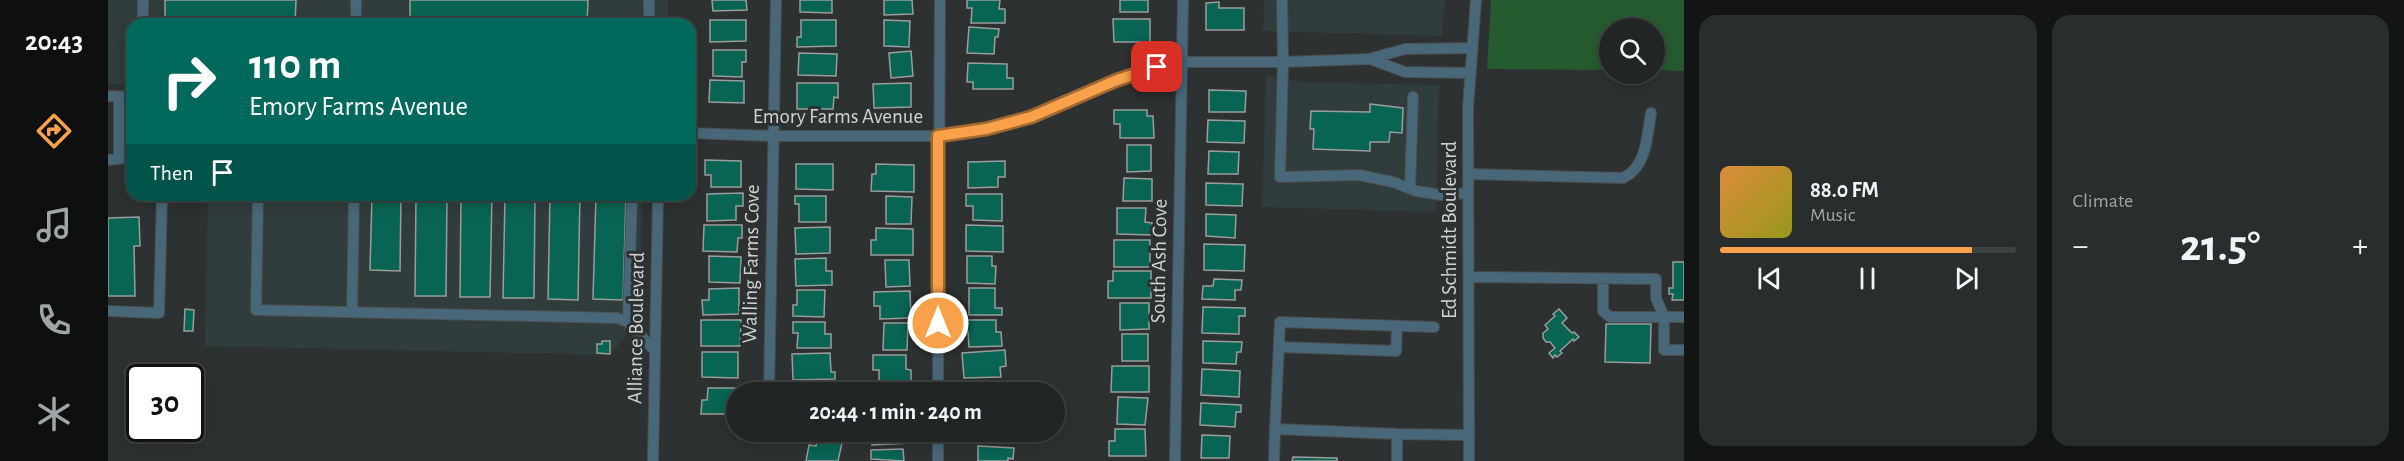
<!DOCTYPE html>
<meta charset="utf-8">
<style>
body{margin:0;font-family:"Alegreya Sans",sans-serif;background:#2a2d2d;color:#f1f3f6;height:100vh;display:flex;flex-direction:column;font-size:22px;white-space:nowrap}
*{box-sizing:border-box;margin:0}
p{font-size:20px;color:#a2a5a7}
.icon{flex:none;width:33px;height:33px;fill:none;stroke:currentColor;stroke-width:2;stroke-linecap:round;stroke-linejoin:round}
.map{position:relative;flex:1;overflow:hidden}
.sheet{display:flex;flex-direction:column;gap:15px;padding:15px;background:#131414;width:720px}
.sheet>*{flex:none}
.top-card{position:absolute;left:18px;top:18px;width:570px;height:183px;border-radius:18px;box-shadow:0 3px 15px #0003,0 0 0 2px #3f4242;background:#00695c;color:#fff;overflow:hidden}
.fabs{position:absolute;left:1491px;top:18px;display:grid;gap:12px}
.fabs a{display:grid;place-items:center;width:66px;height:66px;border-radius:50%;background:#222525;box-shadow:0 3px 15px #0003,0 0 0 2px #3f4242;font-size:30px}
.speed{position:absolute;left:18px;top:364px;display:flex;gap:12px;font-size:30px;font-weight:700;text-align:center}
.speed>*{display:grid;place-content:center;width:78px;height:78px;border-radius:50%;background:#222525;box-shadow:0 3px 15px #0003,0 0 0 2px #3f4242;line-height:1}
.speed .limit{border:3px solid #111;border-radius:9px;background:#fff;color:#111}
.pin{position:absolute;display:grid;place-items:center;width:51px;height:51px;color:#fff;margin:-26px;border-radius:12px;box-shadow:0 3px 9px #0006}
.me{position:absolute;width:66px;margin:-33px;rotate:0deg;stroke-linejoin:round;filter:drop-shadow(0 0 4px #0008)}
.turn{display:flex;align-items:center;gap:21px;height:126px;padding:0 24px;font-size:27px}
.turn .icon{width:78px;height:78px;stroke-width:2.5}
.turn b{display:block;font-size:42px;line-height:51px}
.then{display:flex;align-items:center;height:57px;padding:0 24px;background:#0003;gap:12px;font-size:22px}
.big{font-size:45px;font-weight:700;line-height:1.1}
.sheet .card{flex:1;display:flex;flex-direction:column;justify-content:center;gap:9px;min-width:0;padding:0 21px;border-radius:18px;background:#2a2d2d}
.song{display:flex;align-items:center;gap:18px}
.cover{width:72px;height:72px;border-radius:9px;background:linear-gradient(135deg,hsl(30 70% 55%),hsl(60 70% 35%))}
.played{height:6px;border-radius:3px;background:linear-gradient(90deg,#f8a14a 85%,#3f4242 85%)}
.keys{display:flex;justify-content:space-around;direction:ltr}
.heat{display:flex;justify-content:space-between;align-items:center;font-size:33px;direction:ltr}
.sheet .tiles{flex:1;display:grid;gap:15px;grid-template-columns:repeat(2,1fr)}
.trip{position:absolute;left:618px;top:382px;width:339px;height:60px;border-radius:30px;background:#222525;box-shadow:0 3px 15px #0003,0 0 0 2px #3f4242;font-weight:700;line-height:60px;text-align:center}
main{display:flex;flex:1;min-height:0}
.dock{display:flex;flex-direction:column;width:108px;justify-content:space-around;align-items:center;background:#0e0f0f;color:#a2a5a7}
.dock .icon{width:42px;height:42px}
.dock .active{color:#f8a14a}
.dock b{font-size:27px;color:#f1f3f6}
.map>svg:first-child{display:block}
.built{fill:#313c3d}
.green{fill:#255b2f}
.building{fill:#086453;stroke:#9a9d9c;stroke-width:1.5}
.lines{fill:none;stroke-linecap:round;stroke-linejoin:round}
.minor-casing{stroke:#4b4e4e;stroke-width:12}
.minor{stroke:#486879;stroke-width:10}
.route-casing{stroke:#a16930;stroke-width:15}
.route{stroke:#f8a14a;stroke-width:10}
.labels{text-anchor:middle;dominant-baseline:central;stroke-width:6;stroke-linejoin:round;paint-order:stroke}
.street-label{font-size:21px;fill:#d1d3d3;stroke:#2e3131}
</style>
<main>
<nav class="dock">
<b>20:43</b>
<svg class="icon active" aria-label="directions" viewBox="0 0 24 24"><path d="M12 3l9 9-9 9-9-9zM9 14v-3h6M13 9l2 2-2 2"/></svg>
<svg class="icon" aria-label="music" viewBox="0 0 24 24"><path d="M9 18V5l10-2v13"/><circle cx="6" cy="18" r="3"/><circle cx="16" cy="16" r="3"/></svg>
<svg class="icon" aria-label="phone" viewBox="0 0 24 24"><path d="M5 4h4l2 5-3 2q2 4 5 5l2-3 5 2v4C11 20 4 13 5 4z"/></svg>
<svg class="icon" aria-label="climate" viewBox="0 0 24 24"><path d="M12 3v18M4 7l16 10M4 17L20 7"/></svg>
</nav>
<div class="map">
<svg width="1576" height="461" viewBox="0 0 1576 461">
<rect width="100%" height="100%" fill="#2e3131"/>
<path class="built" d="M0,0H560V24H24V85L0,84Z
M1156,0H1337L1334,36L1155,31Z
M1158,76L1192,82L1331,85L1328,212L1154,207Z
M100,195H534L532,319L502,355L97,346Z"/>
<path class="green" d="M1383,0H1576V71L1547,70L1546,28H1502L1501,70L1379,69Z"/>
<path class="building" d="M57,0H188L187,24H57Z
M302,0H480L479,24H302Z
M604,0H638L639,10L605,11Z
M692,0H724V13L692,12Z
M776,0H804L805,14L776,15Z
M859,0H892L891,9H897V23H863L864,8H859Z
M1012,0H1040V12H1012Z
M1111,2V8H1136V30H1098V3Z
M1005,19H1042V42H1006Z
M602,20H638V41L602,42Z
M693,20H728V46L689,47V37H693Z
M776,20L802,21L801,47L776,46Z
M861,27L891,29L890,37H887L886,54L859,53Z
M605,50H638V62H634V77L605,76Z
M803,51L805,76L783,78L781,53Z
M691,53L729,54L728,76L690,75Z
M860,63L899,64V78H905V89H865V82H859Z
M602,80L636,81V103L601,102Z
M689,83H730V98L726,97L725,109H689Z
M803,83V107L766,108L765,84Z
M1101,90L1138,91L1137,112H1101Z
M1262,104L1295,108L1294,133L1282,132L1281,142H1262V151L1205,149L1206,129H1202L1203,111L1262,112Z
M1006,110H1039V116H1045L1046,138H1012V124H1006Z
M1100,120L1137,121L1136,143L1099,142Z
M1019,145H1043V171L1019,172Z
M1101,151L1131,152L1130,174H1100Z
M597,160L633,161V187H603V175H597Z
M897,161V177H890V187L860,188V162Z
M688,164H725V190L688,189Z
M768,164L806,165V192L763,191L764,174H768Z
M1016,178L1044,179V201H1015Z
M1098,183L1135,184L1134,206L1098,205Z
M635,193V206H628V220L599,221V194Z
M858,194H894V221L865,220V206H858Z
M264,195H293L292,271L262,270Z
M308,195H339L338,296H307Z
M353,195H384L382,297H352Z
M397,195H427L426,298H395Z
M442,195H472L470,300L440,299Z
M488,195H518L515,300L485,299Z
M687,196H718V222H691V204H687Z
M778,196L804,197L803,224H778Z
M1009,208H1038L1037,222L1044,223V235L1009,234Z
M1098,214L1128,215L1127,238L1098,236Z
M31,217L32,246H26L27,296H0V218Z
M596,225H634V238H630L629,252L595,251Z
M858,225L895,226V252L858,251Z
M722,227V253L688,254L687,228Z
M768,228L805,229V255H763V240H768Z
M1006,240H1042V267H1006Z
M1096,244L1137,245L1136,271L1096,270Z
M601,256L633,257L632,283L601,282Z
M859,256H884V266H888L887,284L859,283Z
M718,258V271H724V285L688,286L687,259Z
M777,260H801L802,286L778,287Z
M1565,262H1576V300H1564L1565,294H1561V288H1565Z
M1005,271H1043V298H1000V281H1005Z
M1106,279L1134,280L1133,290H1127V300L1094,299L1095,286H1105Z
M631,288V314L595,315L594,300H601V289Z
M861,288H887V308H894V315H861Z
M689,290H717L716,317L685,316V305H689Z
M802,291L803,318L772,319V306H766V292Z
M1012,303H1041V329L1012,330Z
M1095,307L1137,308V316H1131V334L1094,333Z
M77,309L86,310L85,331H76Z
M1451,309L1459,318L1454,323L1464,333L1466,332L1471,337L1466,341L1465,339L1452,351L1454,353L1449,357L1447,355L1445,358L1441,353L1447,348L1442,342H1438L1435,338V333L1440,329L1437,325L1447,316L1445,314Z
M593,320H633L632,346H593Z
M856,320H888V332H893L894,346L861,347L860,332H856Z
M685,322H717V334H723V348H689L690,333H685Z
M776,323H800L799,350H775Z
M1498,324H1543L1542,363L1497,362Z
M1014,334H1040V361H1014Z
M494,341H502V354L489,353V344H494Z
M1095,341L1134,342L1133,352H1129L1128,364L1095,363Z
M897,350L898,366L892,367L893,377L856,378L854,353Z
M594,352H630V378L594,377Z
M722,353L723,372H727V379L685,380L684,354Z
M765,355H798V369L803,370V382L771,381V370H765Z
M1004,366H1041V392H1003Z
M1094,369L1132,371L1131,397L1093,395Z
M890,382V393H855L854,384Z
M737,385L738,393H707V389Z
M770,386H802V393H770Z
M600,388H632V393H628L627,400V414H593L594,400H599Z
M1010,397L1040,398L1037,425L1009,424Z
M1093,403L1133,405V412H1128L1127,427L1092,425Z
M1007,429H1037L1038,456H1001V441H1007Z
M763,432H801L802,443L764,445Z
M855,432H885L886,441L856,442Z
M1094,435L1122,436L1121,458H1093Z
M710,438L734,443L730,461H698L701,445L708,446Z
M870,446L906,448L905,459L900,458V461H870Z
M795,449L796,461L763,459V450Z
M1185,457L1229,458V461H1184Z"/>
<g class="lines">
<defs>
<path id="minor" d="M1174,0L1175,62L1172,177L1251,175L1285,182L1308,191L1333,195L1360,193
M35,24V0
M248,24V0
M541,24V0
M1262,59L1297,72L1362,73
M0,96L24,97
M11,97V159
M582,133L666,136H830L878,129L923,117L1009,80L1049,67L1074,62H1175L1261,59L1297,49L1363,48
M0,160L24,157
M1360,174L1515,178C1539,167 1539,136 1543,113
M1302,188L1305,97
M150,195L148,310L509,318L520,322L547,351
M1362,277L1548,279V298L1556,317V350H1576
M1495,278V311L1502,317H1576
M0,311L51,313L54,195
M244,313L246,195
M520,322L524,195
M1171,347L1288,351L1289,327
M661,393L668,0
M830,393L832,0
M830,432V461
M1289,434L1167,429L1172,322L1326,327
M545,461L550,195
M1067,461L1075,0
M1166,461L1167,429
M1289,461V434L1361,435
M1361,461L1360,108L1368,0"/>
</defs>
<use href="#minor" class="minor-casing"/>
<use href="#minor" class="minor"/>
</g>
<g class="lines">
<defs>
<path id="route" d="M830,323V136L878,129L923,117L1009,80L1049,67"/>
</defs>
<use href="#route" class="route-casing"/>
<use href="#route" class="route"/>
</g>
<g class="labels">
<g class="street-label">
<text x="730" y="116">Emory Farms Avenue</text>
<text transform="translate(1341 230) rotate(-90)">Ed Schmidt Boulevard</text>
<text transform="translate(1051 261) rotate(-89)">South Ash Cove</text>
<text transform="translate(643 264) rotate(-89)">Walling Farms Cove</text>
<text transform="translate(528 328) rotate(-89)">Alliance Boulevard</text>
</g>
</g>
</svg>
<div class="fabs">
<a><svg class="icon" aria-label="search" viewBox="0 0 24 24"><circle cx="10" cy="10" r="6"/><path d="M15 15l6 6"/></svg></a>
</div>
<div class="speed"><div class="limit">30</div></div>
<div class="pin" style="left:1049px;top:67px;background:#d93025"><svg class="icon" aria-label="arrive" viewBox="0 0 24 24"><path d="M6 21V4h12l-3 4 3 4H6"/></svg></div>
<svg class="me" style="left:830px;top:323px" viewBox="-20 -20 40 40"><circle r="17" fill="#f8a14a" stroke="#fff" stroke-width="3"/><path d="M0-11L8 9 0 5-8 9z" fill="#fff"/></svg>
<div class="trip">20:44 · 1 min · 240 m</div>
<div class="top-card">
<div class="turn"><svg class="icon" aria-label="right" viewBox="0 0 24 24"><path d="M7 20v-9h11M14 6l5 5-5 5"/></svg><div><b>110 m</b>Emory Farms Avenue</div></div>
<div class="then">Then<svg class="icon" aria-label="arrive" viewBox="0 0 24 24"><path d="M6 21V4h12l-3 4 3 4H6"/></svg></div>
</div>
</div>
<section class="sheet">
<div class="tiles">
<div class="card">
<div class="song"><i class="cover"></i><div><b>88.0 FM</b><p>Music</p></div></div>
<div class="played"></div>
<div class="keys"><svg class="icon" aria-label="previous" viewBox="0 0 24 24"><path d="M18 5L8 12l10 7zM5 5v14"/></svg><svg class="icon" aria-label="pause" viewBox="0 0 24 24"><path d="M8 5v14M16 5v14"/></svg><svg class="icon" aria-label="next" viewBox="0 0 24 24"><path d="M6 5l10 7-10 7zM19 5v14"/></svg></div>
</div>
<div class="card"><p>Climate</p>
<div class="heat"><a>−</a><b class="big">21.5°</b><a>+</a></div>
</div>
</div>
</section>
</main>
